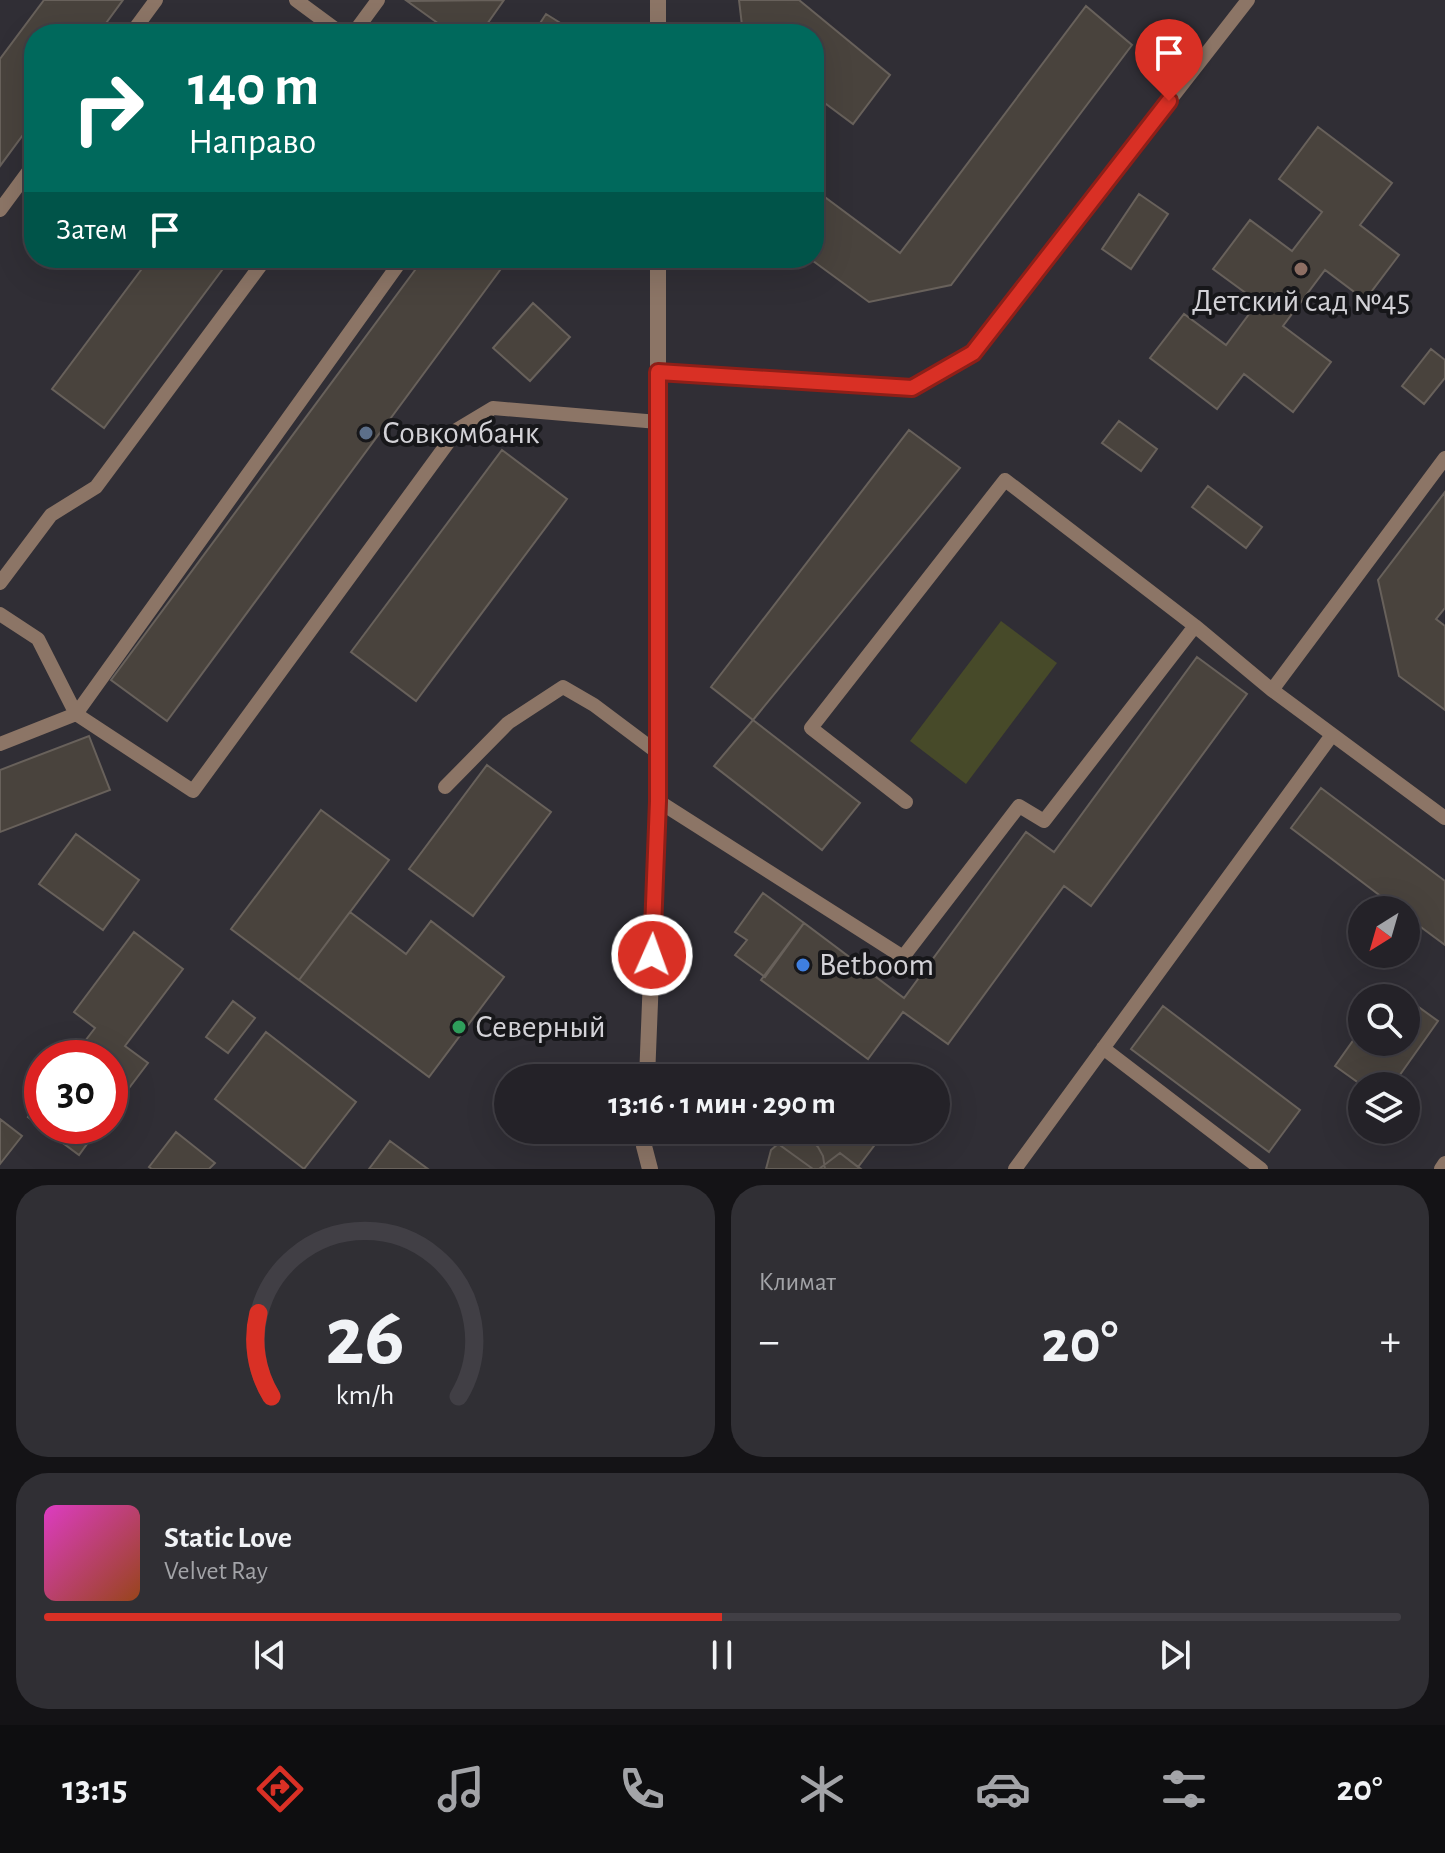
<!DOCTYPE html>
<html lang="ru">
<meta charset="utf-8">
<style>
body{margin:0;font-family:"Alegreya Sans",sans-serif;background:#302f34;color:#f1f3f6;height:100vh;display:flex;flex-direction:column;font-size:30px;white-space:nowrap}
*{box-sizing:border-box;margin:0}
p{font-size:26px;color:#a3a4a8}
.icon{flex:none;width:44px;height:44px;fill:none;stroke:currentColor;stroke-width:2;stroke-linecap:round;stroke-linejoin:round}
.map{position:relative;height:1169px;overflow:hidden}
.sheet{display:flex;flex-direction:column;gap:16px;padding:16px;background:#141316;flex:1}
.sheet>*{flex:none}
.banner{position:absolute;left:24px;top:24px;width:800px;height:244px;border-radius:32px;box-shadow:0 8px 32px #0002,0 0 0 2px #413f45;background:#00695c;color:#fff;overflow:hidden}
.needle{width:52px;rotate:217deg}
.buttons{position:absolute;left:1348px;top:896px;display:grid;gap:16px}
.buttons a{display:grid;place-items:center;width:72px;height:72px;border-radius:50%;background:#242228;box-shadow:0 8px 32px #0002,0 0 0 2px #413f45;font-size:40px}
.speed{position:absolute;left:24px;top:1040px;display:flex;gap:16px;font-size:40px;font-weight:700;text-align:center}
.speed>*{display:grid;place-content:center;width:104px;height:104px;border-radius:50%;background:#242228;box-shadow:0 8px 32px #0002,0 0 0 2px #413f45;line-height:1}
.speed .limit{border:12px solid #d22;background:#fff;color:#111}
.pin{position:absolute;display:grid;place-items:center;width:68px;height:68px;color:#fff;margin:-82px -34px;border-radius:50% 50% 50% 0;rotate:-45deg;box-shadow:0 0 8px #0007}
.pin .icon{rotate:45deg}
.me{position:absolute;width:88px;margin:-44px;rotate:2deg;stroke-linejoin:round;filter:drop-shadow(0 0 6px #0008)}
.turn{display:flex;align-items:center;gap:28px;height:168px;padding:0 32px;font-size:36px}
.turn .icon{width:104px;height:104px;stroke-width:2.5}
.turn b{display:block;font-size:56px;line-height:68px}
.then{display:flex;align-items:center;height:76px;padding:0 32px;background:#0003;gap:16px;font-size:30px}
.big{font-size:60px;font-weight:700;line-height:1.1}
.sheet .card{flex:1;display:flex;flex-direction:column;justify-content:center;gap:12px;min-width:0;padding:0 28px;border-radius:32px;background:#302f34}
.sheet .dial{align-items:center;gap:0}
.dial svg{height:208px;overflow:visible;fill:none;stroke:#413f45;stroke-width:7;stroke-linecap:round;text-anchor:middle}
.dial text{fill:#f1f3f6;stroke:none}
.song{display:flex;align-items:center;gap:24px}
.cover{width:96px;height:96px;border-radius:12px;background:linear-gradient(135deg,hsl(310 70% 55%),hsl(20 70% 35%))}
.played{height:8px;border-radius:4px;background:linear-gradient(90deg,#d93025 50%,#413f45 50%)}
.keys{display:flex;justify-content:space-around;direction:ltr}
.heat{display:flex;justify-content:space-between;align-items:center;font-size:44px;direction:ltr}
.sheet .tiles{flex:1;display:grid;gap:16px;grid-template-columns:1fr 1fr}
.card:last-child{grid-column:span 2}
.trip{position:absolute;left:494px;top:1064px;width:456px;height:80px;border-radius:40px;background:#242228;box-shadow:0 8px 32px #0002,0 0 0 2px #413f45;font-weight:700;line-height:80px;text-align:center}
.tabs{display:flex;height:128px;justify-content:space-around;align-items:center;background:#0e0e10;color:#a3a4a8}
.tabs .icon{width:56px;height:56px}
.tabs .active{color:#d93025}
.tabs b{font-size:36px;color:#f1f3f6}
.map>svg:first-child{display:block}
.green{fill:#474a29}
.building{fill:#49433d;stroke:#68615b;stroke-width:2}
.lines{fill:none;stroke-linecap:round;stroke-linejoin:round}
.service{stroke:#8c7566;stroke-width:14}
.minor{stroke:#8c7566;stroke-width:16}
.route-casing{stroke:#8d1f18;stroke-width:20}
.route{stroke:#d93025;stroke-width:14}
.education-dot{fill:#8d6e63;stroke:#17171a;stroke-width:3}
.service-dot{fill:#5c6f8a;stroke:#17171a;stroke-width:3}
.shop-dot{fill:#3f7fe0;stroke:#17171a;stroke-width:3}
.leisure-dot{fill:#2e9e5b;stroke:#17171a;stroke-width:3}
.labels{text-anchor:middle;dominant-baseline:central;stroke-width:8;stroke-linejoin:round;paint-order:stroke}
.poi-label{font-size:32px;fill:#d3d2d7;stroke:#17171a;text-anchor:start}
</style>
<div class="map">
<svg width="1445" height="1169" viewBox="0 0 1445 1169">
<rect width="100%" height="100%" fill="#302e35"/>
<path class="green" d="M1001,621L1057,663L966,784L910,741Z"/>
<path class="building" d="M44,0H123L98,34H34V120L0,166V59Z
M504,0L480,34H453L407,1Z
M739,0H799L890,75L853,124L814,95V34H743Z
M1086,6L1132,45L951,285L869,302L809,258H814V189L900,253Z
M546,14L578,34H533Z
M1318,127L1392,183L1360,225L1399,255L1365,300L1325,270L1283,326L1331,362L1293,412L1244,374L1217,409L1150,358L1184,314L1226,345L1258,302L1213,269L1250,220L1292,251L1322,212L1279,179Z
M1139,194L1168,214L1131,269L1102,249Z
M150,258H231L104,428L52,389Z
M424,258H509L167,721L111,680Z
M533,303L570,337L530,381L493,348Z
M1431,349L1445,360V378L1424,404L1402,386Z
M1119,421L1157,449L1141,471L1102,443Z
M909,430L960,468L753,720L711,687Z
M502,450L567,499L416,701L351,652Z
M1208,486L1262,527L1246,548L1192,507Z
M1445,492V608L1436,619L1445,626V710L1399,676L1378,580Z
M1197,657L1247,694L1091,906L1064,886L948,1044L903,1012L868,1059L761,980L804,923L904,998L1026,832L1054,852Z
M753,720L860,803L822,850L714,766Z
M89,736L110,790L0,832V770Z
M487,765L551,812L473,916L409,869Z
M1321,788L1445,881V945L1406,916V910H1399L1291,828Z
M321,810L389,860L299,980L231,929Z
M76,834L139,880L103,930L39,884Z
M763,893L804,923L765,977L735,955L747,940L735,932Z
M350,912L406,954L431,921L504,977L429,1077L299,980Z
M134,932L183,969L125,1046L148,1063L110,1113V1058H72L95,1028L74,1012Z
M1391,987L1438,1021L1392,1086H1363L1335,1066L1362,1028V1042H1406V998H1383Z
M233,1001L255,1018L228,1053L206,1037Z
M1163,1006L1300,1110L1269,1152L1131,1049Z
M266,1032L356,1102L304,1169L215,1099Z
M42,1098V1126H100L79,1155L28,1117Z
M0,1119L22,1136L0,1164Z
M787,1130H886L858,1167L840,1153L819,1169H813L777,1143Z
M176,1132L215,1163L209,1169H152L149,1167Z
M794,1136L812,1141L818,1147L823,1156L825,1169H766L771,1150L785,1138Z
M390,1141L428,1169H369Z
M840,1153L861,1169H819Z"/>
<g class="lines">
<path class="service" d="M296,0L342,34
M131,34L156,0
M353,34L378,0
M0,210L34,164
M658,372L912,388L973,353L1248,0
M0,583L51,515L96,487L266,258
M0,614L38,639L76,714L193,791L458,429L493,408L658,422
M1272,690L1445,458
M0,744L76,714L403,258
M445,787L508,723L563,687L594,705L658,753
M658,801L903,957L1019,806L1044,821L1195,626
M906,802L811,728L1005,480L1195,626L1272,690L1445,818
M1103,1048L1261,1169
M1015,1169L1332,735
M1441,1169L1445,1163"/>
<path class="minor" d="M658,0V34
M647,1078L658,801V258
M644,1130V1146L650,1169"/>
</g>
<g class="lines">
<defs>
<path id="route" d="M652,955L658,801V372L912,388L973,353L1169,101"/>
</defs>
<use href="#route" class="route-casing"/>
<use href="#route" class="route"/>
</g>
<circle class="education-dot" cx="1301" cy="269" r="8"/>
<circle class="service-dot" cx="366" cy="433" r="8"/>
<circle class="shop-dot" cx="803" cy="965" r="8"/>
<circle class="leisure-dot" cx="459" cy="1027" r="8"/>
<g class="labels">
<g class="poi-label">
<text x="1301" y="301" text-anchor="middle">Детский сад №45</text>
<text x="382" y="433">Совкомбанк</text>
<text x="819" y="965">Betboom</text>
<text x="475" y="1027">Северный</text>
</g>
</g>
</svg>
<div class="buttons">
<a><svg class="needle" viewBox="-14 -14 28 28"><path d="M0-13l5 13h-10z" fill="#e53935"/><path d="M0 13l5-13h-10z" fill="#a3a4a8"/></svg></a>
<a><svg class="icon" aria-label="search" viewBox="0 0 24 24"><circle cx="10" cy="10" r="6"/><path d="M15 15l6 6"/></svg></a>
<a><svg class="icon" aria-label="layers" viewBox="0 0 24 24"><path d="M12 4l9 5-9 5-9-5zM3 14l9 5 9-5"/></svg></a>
</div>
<div class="speed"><div class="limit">30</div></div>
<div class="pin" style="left:1169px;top:101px;background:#d93025"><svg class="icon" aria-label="arrive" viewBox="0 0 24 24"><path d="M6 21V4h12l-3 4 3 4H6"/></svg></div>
<svg class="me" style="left:652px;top:955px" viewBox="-20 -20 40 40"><circle r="17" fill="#d93025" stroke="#fff" stroke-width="3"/><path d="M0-11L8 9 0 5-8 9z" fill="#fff"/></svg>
<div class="trip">13:16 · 1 мин · 290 m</div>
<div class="banner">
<div class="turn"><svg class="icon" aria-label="right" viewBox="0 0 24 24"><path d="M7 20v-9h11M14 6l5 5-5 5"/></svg><div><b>140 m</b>Направо</div></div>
<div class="then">Затем<svg class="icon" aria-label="arrive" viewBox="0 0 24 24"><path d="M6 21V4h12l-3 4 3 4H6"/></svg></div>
</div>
</div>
<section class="sheet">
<div class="tiles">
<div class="card dial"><svg viewBox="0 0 100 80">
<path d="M14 69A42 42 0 1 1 86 69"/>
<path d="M14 69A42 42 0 0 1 9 37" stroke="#d93025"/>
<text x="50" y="56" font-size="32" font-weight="700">26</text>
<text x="50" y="72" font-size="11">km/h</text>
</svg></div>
<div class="card"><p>Климат</p>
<div class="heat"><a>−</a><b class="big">20°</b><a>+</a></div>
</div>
<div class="card">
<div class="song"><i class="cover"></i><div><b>Static Love</b><p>Velvet Ray</p></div></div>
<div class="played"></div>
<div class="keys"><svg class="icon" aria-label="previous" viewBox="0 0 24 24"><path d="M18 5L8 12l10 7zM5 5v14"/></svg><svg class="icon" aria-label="pause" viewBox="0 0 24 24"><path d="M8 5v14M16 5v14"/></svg><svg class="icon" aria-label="next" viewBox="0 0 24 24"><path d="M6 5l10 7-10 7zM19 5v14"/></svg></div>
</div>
</div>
</section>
<nav class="tabs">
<b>13:15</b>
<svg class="icon active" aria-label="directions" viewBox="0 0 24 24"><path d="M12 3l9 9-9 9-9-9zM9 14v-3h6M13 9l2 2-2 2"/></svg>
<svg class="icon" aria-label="music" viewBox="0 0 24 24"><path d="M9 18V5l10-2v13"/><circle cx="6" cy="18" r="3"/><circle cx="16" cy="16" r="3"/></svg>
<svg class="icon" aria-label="phone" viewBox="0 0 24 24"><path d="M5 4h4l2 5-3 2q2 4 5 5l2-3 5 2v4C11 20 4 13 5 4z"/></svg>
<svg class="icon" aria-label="climate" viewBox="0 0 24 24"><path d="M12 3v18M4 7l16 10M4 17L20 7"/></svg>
<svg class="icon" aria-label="car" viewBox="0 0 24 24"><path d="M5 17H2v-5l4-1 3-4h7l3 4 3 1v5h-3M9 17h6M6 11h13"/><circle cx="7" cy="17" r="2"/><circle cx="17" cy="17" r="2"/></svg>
<svg class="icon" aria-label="filters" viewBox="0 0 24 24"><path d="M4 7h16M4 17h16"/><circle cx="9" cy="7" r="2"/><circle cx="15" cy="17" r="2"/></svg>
<b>20°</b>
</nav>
